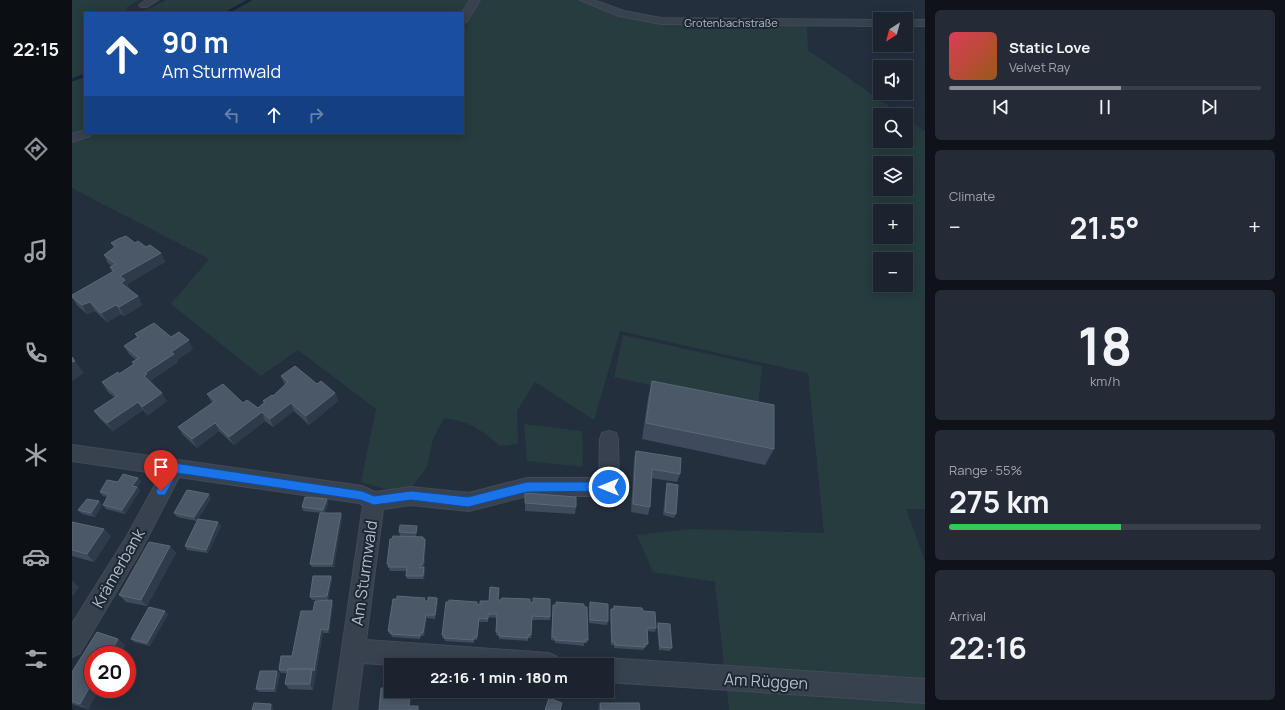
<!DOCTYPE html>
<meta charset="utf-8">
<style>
body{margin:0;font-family:Manrope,sans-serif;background:#242b36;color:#f1f3f6;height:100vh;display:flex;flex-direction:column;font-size:15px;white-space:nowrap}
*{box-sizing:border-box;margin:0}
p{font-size:13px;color:#a0a4aa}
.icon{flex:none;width:22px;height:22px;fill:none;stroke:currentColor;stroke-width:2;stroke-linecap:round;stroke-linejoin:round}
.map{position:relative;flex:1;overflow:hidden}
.details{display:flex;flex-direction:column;gap:10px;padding:10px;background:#0f1319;width:360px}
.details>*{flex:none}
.hud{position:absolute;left:12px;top:12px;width:380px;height:122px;border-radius:0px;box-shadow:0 2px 10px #0003,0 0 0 1px #39404a;background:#1a4fa0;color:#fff;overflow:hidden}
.needle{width:26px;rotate:216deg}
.controls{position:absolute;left:801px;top:12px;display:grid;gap:8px}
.controls a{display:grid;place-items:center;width:40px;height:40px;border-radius:0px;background:#1b232e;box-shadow:0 2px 10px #0003,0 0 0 1px #39404a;font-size:20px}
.speed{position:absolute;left:12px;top:646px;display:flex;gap:8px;font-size:20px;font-weight:700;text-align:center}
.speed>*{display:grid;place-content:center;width:52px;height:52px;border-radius:50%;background:#1b232e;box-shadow:0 2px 10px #0003,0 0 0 1px #39404a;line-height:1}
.speed .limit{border:6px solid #d22;background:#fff;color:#111}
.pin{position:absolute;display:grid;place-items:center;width:34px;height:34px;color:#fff;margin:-41px -17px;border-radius:50% 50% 50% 0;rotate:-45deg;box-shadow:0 0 4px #0007}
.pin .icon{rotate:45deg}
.me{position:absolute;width:44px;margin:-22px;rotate:270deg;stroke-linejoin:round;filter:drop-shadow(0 0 3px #0008)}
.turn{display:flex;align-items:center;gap:14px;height:84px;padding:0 12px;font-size:18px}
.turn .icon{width:52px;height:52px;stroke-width:2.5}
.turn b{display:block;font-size:28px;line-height:34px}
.lanes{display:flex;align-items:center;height:38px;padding:0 12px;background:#0003;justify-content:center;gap:20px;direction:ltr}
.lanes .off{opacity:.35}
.big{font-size:30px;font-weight:700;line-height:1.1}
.details .widget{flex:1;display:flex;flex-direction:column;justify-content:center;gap:6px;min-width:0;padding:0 14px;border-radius:6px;background:#242b36}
.details .dial{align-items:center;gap:0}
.dial b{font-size:52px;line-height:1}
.song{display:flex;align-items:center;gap:12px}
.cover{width:48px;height:48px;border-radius:6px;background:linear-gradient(135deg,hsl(350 70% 55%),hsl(30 70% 35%))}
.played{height:4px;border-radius:2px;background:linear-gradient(90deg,#8c9099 55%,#39404a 55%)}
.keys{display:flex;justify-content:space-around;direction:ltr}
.heat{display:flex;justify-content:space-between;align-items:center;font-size:22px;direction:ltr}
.charge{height:6px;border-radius:3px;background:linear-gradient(90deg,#34c759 55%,#39404a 0)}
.trip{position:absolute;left:312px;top:658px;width:230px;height:40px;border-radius:0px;background:#1b232e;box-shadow:0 2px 10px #0003,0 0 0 1px #39404a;font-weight:700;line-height:40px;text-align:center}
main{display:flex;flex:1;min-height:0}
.dock{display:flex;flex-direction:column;width:72px;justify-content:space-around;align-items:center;background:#0b0e12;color:#a0a4aa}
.dock .icon{width:28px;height:28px}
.dock .selected{color:#8c9099}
.dock b{font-size:18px;color:#f1f3f6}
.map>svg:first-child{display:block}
.green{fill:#263c3f;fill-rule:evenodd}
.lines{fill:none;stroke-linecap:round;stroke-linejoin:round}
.stream{stroke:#17263c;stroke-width:3}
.minor-casing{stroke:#414a57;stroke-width:2}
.minor{fill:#38414e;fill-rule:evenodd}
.wall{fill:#3f4b5c}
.shaded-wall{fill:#2f3b4b}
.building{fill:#4b5868;stroke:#5c6777}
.route{fill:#1a73e8;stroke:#114b97}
.labels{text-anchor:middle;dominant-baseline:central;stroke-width:4;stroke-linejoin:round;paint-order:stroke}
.far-street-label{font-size:11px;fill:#b4bcc9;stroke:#1d2633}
.near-street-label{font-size:16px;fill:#b4bcc9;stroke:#1d2633}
</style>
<main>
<nav class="dock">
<b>22:15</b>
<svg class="icon selected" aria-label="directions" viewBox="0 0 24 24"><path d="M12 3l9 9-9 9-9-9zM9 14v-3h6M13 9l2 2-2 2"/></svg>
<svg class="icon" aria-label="music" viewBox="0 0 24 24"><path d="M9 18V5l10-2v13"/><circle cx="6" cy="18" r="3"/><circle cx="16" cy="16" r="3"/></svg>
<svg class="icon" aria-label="phone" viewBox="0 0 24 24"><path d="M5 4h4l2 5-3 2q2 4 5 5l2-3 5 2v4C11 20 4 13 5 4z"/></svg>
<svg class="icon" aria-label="climate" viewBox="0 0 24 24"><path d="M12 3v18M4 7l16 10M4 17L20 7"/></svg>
<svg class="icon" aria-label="car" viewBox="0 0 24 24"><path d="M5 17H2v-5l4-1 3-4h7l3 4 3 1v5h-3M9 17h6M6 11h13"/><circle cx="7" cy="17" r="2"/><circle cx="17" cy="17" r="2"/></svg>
<svg class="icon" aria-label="filters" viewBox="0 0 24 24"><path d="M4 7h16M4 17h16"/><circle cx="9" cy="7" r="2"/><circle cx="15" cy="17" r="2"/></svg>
</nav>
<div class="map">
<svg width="853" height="710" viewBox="0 0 853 710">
<rect width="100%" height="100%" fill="#242f3e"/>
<path class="green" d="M0,0H67L55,7L53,12L57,13H13V133H391V32L409,0H507L545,15L576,22L735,26L736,50L830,115H808V141H834V118L853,131V509H834L853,561V710H657L643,582L581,572L565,535L618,529L752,533L736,373L548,331L522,420L463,382L445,411L446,444L428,446C410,430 397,421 372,418L361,439L355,467L336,492L310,488L289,482L304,409L226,350L189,376L99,304L137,259L0,188ZM808,163H834V189H808ZM808,211H834V237H808ZM808,259H834V285H808Z
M95,0H399L391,13H68Z
M551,335L690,366L686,409L542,377Z
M452,424L510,431L511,467L455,461Z"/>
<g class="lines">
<path class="stream" d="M154,13L178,0
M0,80L13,75"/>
<defs>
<path id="minor" d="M74,0H86L75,7H69L67,5Z
M398,0H408L395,22L391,23L390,13Z
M508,0H522L552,11L589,18L808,20V26L589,24L547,16Z
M834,20H853V26H834Z
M13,130V133H20L18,136L0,142V134Z
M537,431L544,433L546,439L547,487L544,493L537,496H455L397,511L339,505L311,509L294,640L477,653L485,657L489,665H319L291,663L285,710H261L291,505L287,503L107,477L69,550L8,653L0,657V624L55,536L89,474L0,461V445L290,486L303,492L339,487L397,493L455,478H527L528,439L530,433Z
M535,658L853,679V703L535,682V665H525L527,662Z"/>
</defs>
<use href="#minor" class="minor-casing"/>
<use href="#minor" class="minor"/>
</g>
<path class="wall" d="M39,243H63L89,253L93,262L55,284L58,289H57L66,296L70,305L52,316L49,314L35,322L23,311L15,314L5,305L0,297V295L40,272L38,267L40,266L36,263L32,255L42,248Z
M63,334L99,337L121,349L105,360L106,362L78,381L80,383L95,401L76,415L71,410L41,431L28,419L22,411L43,398L35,391L30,382L47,374L62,364L60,362L64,360L57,354L52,346L65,337Z
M209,376L245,384L263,393L266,401L237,425L222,411L201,427L193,421L162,445L147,431L125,448L111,435L106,427L140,403L135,394L171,403L186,408L192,403L191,401L201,396L213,385Z
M580,381L702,449L693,465L570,439L576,398Z
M564,451L608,474L605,482L579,478L578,507L576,515L559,512L562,459Z
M66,478L69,482L65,487L68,490L53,514L34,509L31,505L35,497L31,496L28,492L46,482Z
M595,483L604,514L602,518L591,515L594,487Z
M453,493L504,507L503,514L453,511Z
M139,498L126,519L149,526L136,553L115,550L113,546L125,521L105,517L102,513Z
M255,499L256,503L253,513H269L270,517L262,567H240L238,564L250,513L231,511L230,507Z
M27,501L30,505L23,517L10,514L6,510Z
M0,522L39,536L22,562L0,556Z
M345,529L344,537H351V539L354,543L352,567L353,571L352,579H335L334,576V571H318L317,568H316L315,564L342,537L328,536L327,532Z
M98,546L104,553L75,606L54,602L47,595Z
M259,576L260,580L256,600H240L238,597Z
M365,598L366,601L363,619L355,618L352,636H349L348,639L320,637L319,634H317L316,631L354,601H356Z
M426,600L458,602L478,617V620H460L459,638H456V641L427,639V636L424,635L425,618L416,617V622H407L405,640H402V643L373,641L372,638H370V635L405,605H408L417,601Z
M518,602L536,621L535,625L517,623V606Z
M261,604L257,633H251L241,690L217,689L213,684L215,673H209L207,670L220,656L241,611Z
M481,605L512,607L516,640L515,643H512V646L483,643V641L479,640Z
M542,606L571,611L584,628L583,632L575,631L576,644L574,647H573L571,650L542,648V645H539L538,612L539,609H541Z
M96,614L78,646L62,642L59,639Z
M586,623L600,648L598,651L587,650L585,627Z
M25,632L46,639L53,645L48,655H21V689H28L16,709L0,704V672Z
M205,671L208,674L204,692H187L184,689Z
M528,703L568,710H526Z"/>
<path class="shaded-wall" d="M89,253L93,262L55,284L58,289L54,291L49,283L48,276Z
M66,296L70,305L52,316L47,307Z
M18,302L23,311L15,314L10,305Z
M44,305L49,314L35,322L29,313Z
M117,340L121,349L105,360L106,362L78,381L80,383L72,376L73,373L99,352Z
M3,361L12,373L0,381V362Z
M90,393L95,401L76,415L70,407Z
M263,393L266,401L237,425L234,416Z
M66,402L71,410L41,431L35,423Z
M219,403L222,411L201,427L198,419Z
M190,412L193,421L162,445L157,437Z
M143,423L147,431L125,448L120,439Z
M66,478L69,482L65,487L68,490L53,514L50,510L60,486Z
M137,494L139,498L125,521L122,517Z
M255,499L256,503L253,514L251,510Z
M27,501L30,505L23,517L19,513Z
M269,513L270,517L262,567L260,564Z
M146,522L149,526L136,553L134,550Z
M32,529L39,536L22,562L15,554Z
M353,539L354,543L352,568L351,564Z
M98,546L104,553L75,606L69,600Z
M352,567L353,571L352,579L351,576Z
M259,576L260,580L256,600L255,596Z
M0,581L7,587L0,597Z
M365,598L366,601L363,619V615Z
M260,600L261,604L257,633L256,630Z
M93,611L96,614L78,646L75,643Z
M354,615L355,618L352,636L351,633Z
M249,629L251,633L241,690L238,684Z
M46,639L53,645L48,655H37Z
M205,671L208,674L204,692L202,689Z
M21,681V689H28L16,709L8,704Z
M338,691H339L338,709L337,706Z
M199,704L201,706V710H198Z"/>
<path class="building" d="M54,236L63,243L66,241L74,247L78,245L89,253L48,276L53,280L49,283L66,296L47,307L44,305L29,313L18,302L10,305L0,297V295L42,271L38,267L44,264L32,255L44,246L39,243L46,239Z
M82,323L99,337L107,332L117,340L99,352L102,354L73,373L75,374L72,376L90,393L70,407L66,402L35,423L22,411L45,396L30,382L46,372L47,374L62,364L60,362L67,358L52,346L66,337L63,334Z
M0,357L3,361L0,362Z
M223,366L245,384L249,381L263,393L234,416L219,403L198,419L190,412L157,437L143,423L120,439L106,427L143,401L135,394L151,384L171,403L175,400L186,408L193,402L191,401L200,395L201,396L216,382L209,376Z
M580,381L702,405V449L574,423Z
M564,451L609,458L608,474L580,469L578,507L561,504Z
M51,474L66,478L60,486L65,487L50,510L31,505L37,494L28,492L35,480L46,482Z
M595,483L606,485L604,514L593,512Z
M115,490L137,494L122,517L102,513Z
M453,493L504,497V507L453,503Z
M233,497L255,499L251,510L230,507Z
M15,499L27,501L19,513L6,510Z
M248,513H269L260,564H238Z
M126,519L146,522L134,550L113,546Z
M0,522L32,529L15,554L0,550Z
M328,525L345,526L344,533L327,532Z
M321,536L351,537V539H353L351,564L348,565V568L352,567L351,576H334L335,567H317V564H315L318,539H320Z
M77,542L98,546L69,600L47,595Z
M241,576H259L255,596L238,597Z
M418,587L427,588L426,600H429L430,598L458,599V602L461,603V598L478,599V617L460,616L459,635H456V638L427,636V632H424L425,614H416V619L407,618L405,637H402L401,640L372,638L373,635H370L374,602H377V600L405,602V604L408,605V601H417Z
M325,596L353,598L352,601H356V597L365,598L363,615H354L351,633H348V636L319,634V631H316L321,599H325Z
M260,600L256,630L249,629L242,671L240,669H216L215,670H207L209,656H220L229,611H241L243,601Z
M484,602L512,604V607H515L516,640H512L513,642L483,640V637H480L481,605H484Z
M518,602L536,604V621L518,620Z
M542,606L570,608L571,611L583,612L584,628H575L576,644H572L573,647L543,645V642H540L539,609H542Z
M77,607L93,611L75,643L59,639Z
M586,623L598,624L600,648L588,647Z
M25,632L46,639L37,655H21V681L8,704L0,701V672Z
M216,669H240L238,684H213Z
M188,671H205L202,689H184Z
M309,688H319V691H338L337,706H346V710H307Z
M477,698L490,703L488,710H473Z
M182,703L199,704L198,710H180Z
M528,703H567L568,710H529Z"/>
<path class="route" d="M102,463L290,491L302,496L339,491L396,497L455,482H537L541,483L542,487L541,490L537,491L455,492L396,507L339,500L302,505L289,500L105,473L93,495H86L84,491L86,488L98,465Z"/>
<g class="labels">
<g class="far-street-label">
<text x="659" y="22">Grotenbachstraße</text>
</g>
<g class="near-street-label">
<text transform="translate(46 568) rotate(-60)">Krämerbank</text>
<text transform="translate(292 573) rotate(-82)">Am Sturmwald</text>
<text transform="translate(694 681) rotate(3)">Am Rüggen</text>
</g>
</g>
</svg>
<div class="controls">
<a><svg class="needle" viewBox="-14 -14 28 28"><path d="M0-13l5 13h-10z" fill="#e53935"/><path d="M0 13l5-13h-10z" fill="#a0a4aa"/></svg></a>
<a><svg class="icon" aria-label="sound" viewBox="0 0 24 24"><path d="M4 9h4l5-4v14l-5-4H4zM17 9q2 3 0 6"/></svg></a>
<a><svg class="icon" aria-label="search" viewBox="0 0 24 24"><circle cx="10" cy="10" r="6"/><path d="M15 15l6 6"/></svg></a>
<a><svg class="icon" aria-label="layers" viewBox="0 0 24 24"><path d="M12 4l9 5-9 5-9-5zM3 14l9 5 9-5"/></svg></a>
<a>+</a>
<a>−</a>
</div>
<div class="speed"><div class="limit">20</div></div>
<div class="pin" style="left:89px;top:491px;background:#d93025"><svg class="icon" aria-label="arrive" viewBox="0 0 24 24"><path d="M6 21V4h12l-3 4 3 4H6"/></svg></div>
<svg class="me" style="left:537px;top:487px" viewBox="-20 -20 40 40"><circle r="17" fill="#1a73e8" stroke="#fff" stroke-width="3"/><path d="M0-11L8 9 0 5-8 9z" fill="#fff"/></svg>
<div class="trip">22:16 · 1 min · 180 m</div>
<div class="hud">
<div class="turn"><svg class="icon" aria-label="ahead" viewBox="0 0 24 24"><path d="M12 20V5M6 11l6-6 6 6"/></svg><div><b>90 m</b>Am Sturmwald</div></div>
<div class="lanes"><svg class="icon off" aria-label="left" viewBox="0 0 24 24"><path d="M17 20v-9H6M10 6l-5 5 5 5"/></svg><svg class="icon" aria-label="ahead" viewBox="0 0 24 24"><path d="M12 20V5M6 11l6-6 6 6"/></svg><svg class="icon off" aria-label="right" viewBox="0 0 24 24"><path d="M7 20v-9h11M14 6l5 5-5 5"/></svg></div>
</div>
</div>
<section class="details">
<div class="widget">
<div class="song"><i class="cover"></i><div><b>Static Love</b><p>Velvet Ray</p></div></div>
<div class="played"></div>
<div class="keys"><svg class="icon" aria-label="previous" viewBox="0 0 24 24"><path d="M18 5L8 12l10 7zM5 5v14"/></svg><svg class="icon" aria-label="pause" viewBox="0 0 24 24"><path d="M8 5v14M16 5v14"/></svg><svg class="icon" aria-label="next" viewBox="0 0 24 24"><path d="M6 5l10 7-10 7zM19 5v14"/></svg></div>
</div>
<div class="widget"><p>Climate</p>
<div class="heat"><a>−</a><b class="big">21.5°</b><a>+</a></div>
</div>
<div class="widget dial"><b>18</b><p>km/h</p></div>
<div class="widget"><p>Range · 55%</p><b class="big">275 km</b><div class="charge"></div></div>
<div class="widget"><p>Arrival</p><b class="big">22:16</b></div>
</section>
</main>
